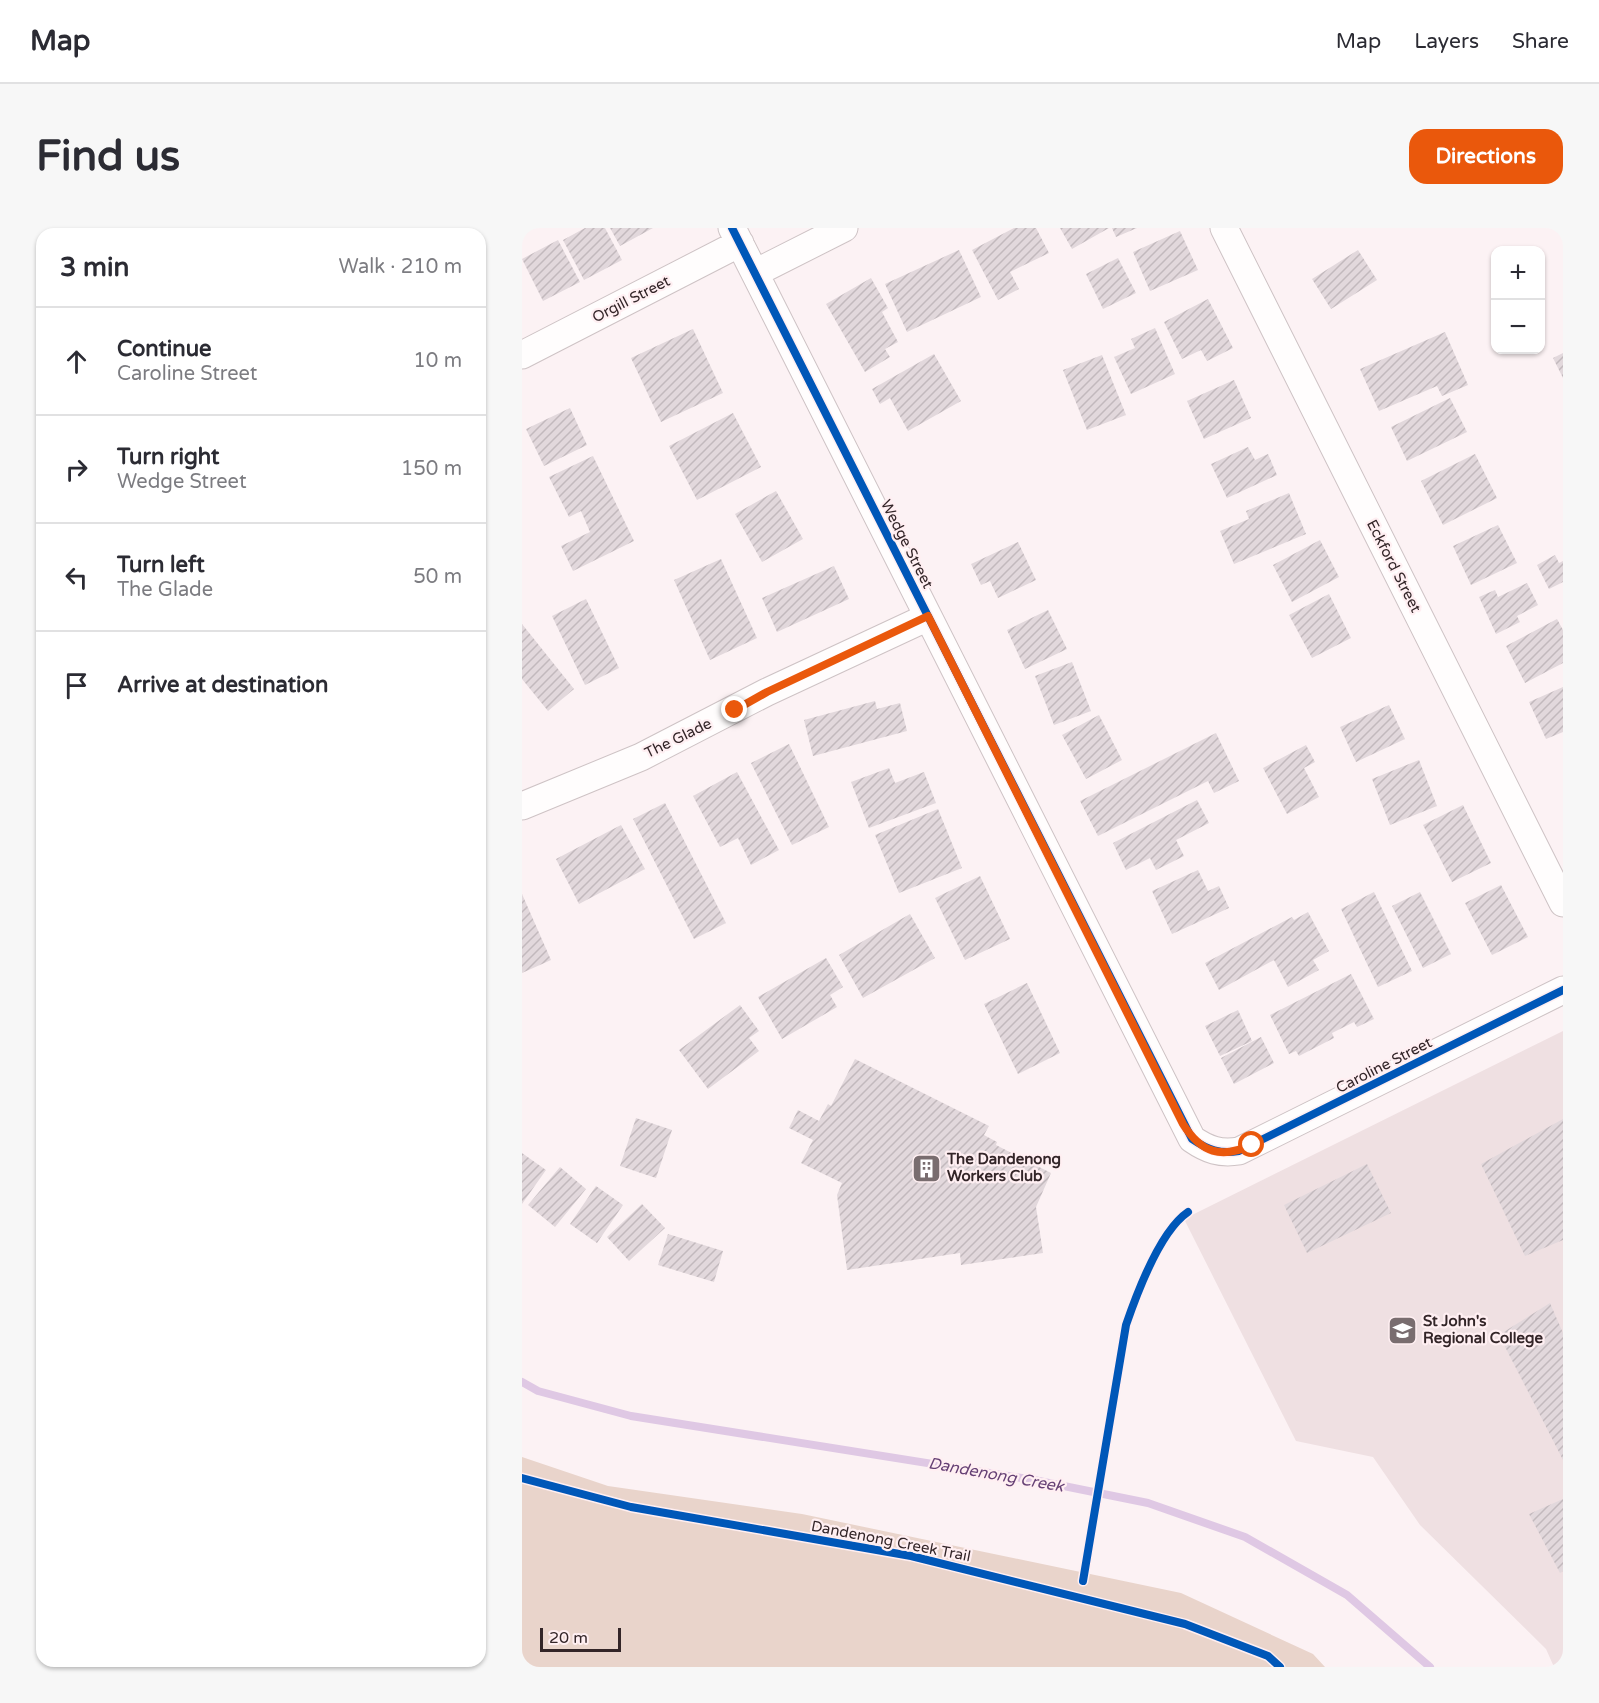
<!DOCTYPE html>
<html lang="en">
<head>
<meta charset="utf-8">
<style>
	:root { --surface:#fff; --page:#f7f7f7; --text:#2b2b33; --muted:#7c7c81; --line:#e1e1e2; --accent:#ea580c }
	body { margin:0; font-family:"Varela Round",sans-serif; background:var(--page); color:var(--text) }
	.controls { position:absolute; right:18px; top:18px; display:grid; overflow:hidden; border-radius:12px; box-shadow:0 2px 4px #0004 }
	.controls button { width:54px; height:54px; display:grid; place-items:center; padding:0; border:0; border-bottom:2px solid var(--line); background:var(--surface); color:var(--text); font:30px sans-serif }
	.scale { position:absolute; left:18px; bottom:15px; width:81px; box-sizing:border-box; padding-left:6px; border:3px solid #332528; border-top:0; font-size:16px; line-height:21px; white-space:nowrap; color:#332528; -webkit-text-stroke:4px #ffeff2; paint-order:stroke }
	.stop { position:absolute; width:18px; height:18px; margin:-14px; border:4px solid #ea580c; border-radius:50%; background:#fff }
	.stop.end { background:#ea580c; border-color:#fff; box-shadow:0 2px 6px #0008 }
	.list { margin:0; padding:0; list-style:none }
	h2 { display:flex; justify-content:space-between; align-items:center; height:78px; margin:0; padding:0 24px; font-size:26px }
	h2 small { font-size:20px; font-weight:400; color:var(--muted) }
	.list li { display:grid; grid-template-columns:39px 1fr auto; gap:18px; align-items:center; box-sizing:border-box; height:108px; padding:0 24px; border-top:2px solid var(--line) }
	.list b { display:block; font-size:22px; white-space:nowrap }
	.list p { margin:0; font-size:20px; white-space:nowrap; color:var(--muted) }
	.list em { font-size:20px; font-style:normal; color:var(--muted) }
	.icon { flex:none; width:33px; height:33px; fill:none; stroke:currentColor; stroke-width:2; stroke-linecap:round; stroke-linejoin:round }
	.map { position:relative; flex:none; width:1041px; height:1439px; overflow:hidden; border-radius:18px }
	header { display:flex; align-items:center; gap:36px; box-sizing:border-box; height:84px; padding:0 30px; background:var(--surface); border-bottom:2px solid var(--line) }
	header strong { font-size:28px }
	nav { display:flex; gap:33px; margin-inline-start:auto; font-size:21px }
	.intro { display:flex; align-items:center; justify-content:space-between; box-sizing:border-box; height:144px; padding:0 36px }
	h1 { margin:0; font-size:42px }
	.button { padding:15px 27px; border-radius:18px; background:var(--accent); color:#fff; font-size:21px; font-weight:700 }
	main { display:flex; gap:36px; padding:0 36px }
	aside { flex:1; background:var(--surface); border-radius:18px; box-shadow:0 2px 4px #0004 }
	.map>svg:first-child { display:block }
	.built { fill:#efe0e2 }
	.grass { fill:#e9d4cb }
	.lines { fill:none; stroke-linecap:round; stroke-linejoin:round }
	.stream { stroke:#dfc8e4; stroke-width:8 }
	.building { fill:url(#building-hatch) }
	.minor-casing { stroke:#cec3c5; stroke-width:29 }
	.minor { stroke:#fffdfd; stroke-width:27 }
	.cycleway-casing { stroke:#ffeff2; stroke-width:11 }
	.cycleway { stroke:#0057b8; stroke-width:8 }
	.route { stroke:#ea580c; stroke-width:8 }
	.labels { text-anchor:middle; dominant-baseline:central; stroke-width:4.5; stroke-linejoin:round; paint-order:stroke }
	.street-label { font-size:15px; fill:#332528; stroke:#ffeff2 }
	.poi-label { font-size:15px; font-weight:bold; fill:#332528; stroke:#ffeff2; text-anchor:start }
	.water-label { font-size:16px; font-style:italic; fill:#664175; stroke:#ffeff2 }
</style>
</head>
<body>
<header>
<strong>Map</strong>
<nav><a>Map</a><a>Layers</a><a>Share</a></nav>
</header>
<div class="intro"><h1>Find us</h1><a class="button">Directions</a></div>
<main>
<aside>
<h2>3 min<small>Walk · 210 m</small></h2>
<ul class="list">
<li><svg class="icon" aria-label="ahead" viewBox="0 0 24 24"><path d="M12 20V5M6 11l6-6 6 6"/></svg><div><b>Continue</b><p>Caroline Street</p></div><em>10 m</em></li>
<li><svg class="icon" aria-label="right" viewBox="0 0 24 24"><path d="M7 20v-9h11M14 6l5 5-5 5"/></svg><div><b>Turn right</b><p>Wedge Street</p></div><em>150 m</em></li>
<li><svg class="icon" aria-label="left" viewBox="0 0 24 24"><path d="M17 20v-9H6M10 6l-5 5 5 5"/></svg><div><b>Turn left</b><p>The Glade</p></div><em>50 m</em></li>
<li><svg class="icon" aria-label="arrive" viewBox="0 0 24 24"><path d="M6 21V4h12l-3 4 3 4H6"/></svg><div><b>Arrive at destination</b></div></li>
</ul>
</aside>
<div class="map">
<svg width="1041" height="1439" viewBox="0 0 1041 1439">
	<defs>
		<pattern id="building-hatch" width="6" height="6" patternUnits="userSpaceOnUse" patternTransform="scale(1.5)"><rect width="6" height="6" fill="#e2d8dc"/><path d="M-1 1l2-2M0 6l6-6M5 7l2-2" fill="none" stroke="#c2b9bd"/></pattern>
	</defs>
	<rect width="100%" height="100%" fill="#fcf2f4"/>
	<path class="built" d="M1041,803V1439H1032L1024,1421L898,1297L851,1229L774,1213L662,991Z"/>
	<path class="grass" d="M0,1229L86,1258L280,1286L659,1365L791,1426L803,1439H0Z"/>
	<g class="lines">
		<path class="stream" d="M0,1154L16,1163L109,1188L512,1252L626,1275L723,1309L825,1367L908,1439"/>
	</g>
	<path class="building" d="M63,0H83L100,32L62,52L41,12Z
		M88,0H131L98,18Z
		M492,0H514L527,25L488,44L497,61L476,72L450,22Z
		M538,0H587L550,21Z
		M590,0H615L594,9Z
		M658,3L676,42L628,63L611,24Z
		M36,12L58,54L21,73L0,31Z
		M437,22L459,69L385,104L363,56Z
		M836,22L855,52L809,81L790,51Z
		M596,30L614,65L581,81L564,46Z
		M349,50L366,80L360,84L376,114L363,121L368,129L343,144L304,76Z
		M686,71L711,120L685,133L679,122L660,131L642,94Z
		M633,100L653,146L609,166L592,129L613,120L609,111Z
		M171,101L201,165L139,194L109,130Z
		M923,104L946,157L920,168L915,158L857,183L838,141Z
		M1041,125V150L1031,130Z
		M412,126L439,173L386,203L368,170L358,176L350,161Z
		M580,127L604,187L565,202L541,142Z
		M712,152L729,190L682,211L665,173Z
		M928,170L945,204L885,233L869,199Z
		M48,180L65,217L22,238L4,201Z
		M211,185L239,239L175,272L147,218Z
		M726,219L733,232L746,226L755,247L705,270L689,236Z
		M953,226L975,270L921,297L899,253Z
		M71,228L112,313L51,343L39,318L68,304L59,283L47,289L27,249Z
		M254,263L281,311L240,334L213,286Z
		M767,265L784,306L712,336L698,303L727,291L724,283Z
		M976,297L995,335L949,357L931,318Z
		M798,312L817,349L770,374L751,337Z
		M496,314L514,352L476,370L468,353L459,357L449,336Z
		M1033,327L1037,335L1041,333V354L1027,361L1015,337Z
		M199,331L235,410L188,432L152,352Z
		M312,338L327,371L255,404L240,370Z
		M1005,355L1016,377L995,388L998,394L974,406L957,369L973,362L976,369Z
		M807,366L829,410L790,430L767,387Z
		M64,371L97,440L63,457L30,388Z
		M526,382L545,421L503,441L485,402Z
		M1035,391L1041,402V435L1003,455L984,418Z
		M0,396L52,461L26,483L0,451Z
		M550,434L569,483L532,497L513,448Z
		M1041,459V504L1024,511L1007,474Z
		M353,473L355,481L378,475L385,503L291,528L282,492Z
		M867,477L883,511L834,534L818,499Z
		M577,487L600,532L564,551L540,507Z
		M694,505L717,553L692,565L686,553L576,608L558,573Z
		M267,516L307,599L270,617L229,535Z
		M784,517L793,534L782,540L797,569L765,586L741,540Z
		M897,532L915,578L868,597L850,551Z
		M367,540L373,555L402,544L414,575L347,600L329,554Z
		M215,544L257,622L229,637L216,610L198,619L171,568Z
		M675,572L687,595L654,612L662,628L634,642L628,630L604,642L591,615Z
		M143,575L204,695L172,711L111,591Z
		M941,577L969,635L930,654L901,597Z
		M416,581L440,640L377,665L353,607Z
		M99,597L123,641L57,676L34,631Z
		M676,642L686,663L697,658L707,680L650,706L630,663Z
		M458,648L488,711L443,732L413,670Z
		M979,657L1006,709L970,727L943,675Z
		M852,664L890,743L856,759L819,681Z
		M898,664L929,726L901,740L870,678Z
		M0,666L29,732L0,745Z
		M786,684L807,723L791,732L797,742L766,759L752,732L697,762L683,735L770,689L772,692Z
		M388,686L413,730L341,770L317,727Z
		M304,730L321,759L308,767L315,779L260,811L236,769Z
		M829,746L852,791L835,799L832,794L810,805L812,810L777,828L774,823L767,826L748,787Z
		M505,755L538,825L496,846L462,776Z
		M218,777L237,803L227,810L237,823L186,861L157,822Z
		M716,782L730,813L698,828L683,798Z
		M739,809L752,835L712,856L699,830Z
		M333,831L467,898L462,907L475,914L474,917L529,945L514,979L521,1025L439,1037L438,1025L325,1042L315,967L320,955L279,935L291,912L267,900L276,882L297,893L306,876L309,878Z
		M114,890L150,902L134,950L98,938Z
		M1041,891V1012L1003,1028L959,936Z
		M0,925L24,942L0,976Z
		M845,936L869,985L785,1025L762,977Z
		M38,939L64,961L33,999L6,977Z
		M74,958L101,977L75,1015L48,996Z
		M120,976L143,1000L107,1033L85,1009Z
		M146,1006L201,1023L192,1054L136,1037Z
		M1028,1075L1041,1105V1232L977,1107Z
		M1041,1271V1343L1038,1345L1007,1286Z"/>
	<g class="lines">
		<defs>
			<path id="minor" d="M210,0L670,911C686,922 698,926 717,923L1041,762
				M702,0L1041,675
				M233,45L322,0
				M0,127L218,15
				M0,578L119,529L245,464L406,389"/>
		</defs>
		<use href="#minor" class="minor-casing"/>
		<use href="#minor" class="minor"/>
		<defs>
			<path id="cycleway" d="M210,0L670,911C686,922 698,926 717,923L1041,762
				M0,1250L109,1279L389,1328L663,1396L746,1428L758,1439
				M561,1353L604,1097C615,1065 638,1003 666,984"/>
		</defs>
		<use href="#cycleway" class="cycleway-casing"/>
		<use href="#cycleway" class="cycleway"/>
	</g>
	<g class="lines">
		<path class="route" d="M213,482L245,464L406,388L661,896C679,925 699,931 730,917"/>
	</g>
	<defs>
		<symbol id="building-square" viewBox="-11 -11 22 22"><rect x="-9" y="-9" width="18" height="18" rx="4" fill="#796d6f" stroke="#ffeff2"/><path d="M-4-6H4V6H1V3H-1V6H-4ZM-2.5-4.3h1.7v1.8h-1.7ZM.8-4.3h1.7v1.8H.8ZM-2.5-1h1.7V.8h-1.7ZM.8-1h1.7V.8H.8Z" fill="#fff"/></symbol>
		<symbol id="school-square" viewBox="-11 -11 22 22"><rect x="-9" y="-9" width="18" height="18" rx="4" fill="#796d6f" stroke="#ffeff2"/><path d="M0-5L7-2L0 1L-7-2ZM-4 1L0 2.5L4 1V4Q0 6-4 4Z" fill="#fff"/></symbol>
	</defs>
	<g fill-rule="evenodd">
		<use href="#building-square" x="388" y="924" width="33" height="33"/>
		<use href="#school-square" x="864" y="1086" width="33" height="33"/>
	</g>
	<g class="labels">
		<g class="street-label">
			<text transform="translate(109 71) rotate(-27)">Orgill Street</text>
			<text transform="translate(385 316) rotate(63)">Wedge Street</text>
			<text transform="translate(872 338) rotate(63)">Eckford Street</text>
			<text transform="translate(156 510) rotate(-26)">The Glade</text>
			<text transform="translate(862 837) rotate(-27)">Caroline Street</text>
			<text transform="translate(369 1313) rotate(11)">Dandenong Creek Trail</text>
		</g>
		<g class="poi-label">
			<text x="425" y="931">The Dandenong<tspan x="425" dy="17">Workers Club</tspan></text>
			<text x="901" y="1093">St John's<tspan x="901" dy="17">Regional College</tspan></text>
		</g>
		<g class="water-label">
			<text transform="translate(474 1247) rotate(10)">Dandenong Creek</text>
		</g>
	</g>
</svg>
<div class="controls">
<button>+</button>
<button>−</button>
</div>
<div class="scale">20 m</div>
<div class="stop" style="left:730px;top:917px"></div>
<div class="stop end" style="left:213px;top:482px"></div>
</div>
</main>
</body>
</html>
